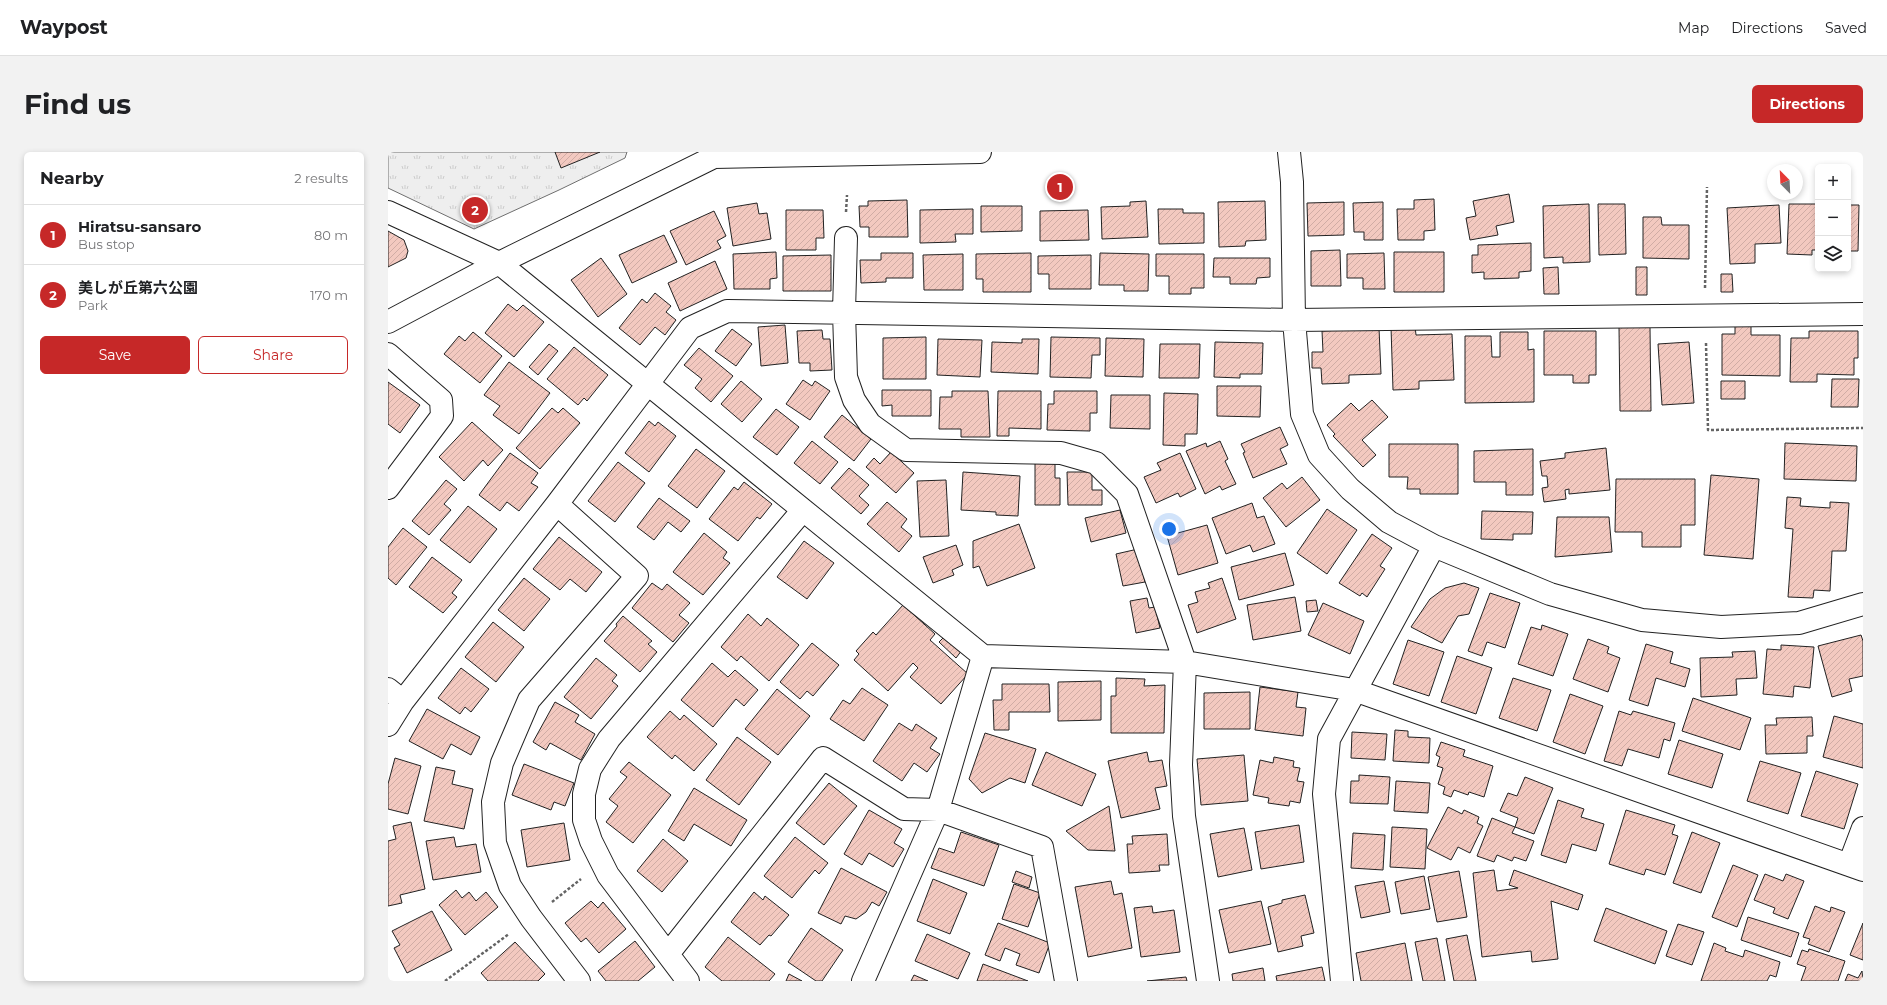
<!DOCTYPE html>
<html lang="en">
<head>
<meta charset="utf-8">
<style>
	:root { --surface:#fff; --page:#f2f2f2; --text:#202124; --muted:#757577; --line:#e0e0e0; --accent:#c62828 }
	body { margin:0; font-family:Montserrat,"Noto Sans JP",sans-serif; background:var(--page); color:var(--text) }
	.controls { position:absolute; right:12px; top:12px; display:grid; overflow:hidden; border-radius:6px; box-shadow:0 2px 6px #0003 }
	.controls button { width:36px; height:36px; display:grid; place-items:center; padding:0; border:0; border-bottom:1px solid var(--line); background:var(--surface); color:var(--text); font:20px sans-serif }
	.compass { position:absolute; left:1379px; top:12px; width:36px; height:36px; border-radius:50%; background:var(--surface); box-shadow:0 2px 6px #0003; rotate:336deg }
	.you { position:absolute; left:781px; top:377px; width:14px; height:14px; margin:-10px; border:3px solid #fff; border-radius:50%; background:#1a73e8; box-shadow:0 0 0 6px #1a73e833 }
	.badge { display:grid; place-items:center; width:26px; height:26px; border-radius:50%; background:var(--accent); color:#fff; font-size:13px; font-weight:700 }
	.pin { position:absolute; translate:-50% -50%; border:2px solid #fff; box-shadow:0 1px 4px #0006 }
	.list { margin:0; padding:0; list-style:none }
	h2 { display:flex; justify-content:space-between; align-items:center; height:52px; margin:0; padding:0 16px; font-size:17px }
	h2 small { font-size:13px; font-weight:400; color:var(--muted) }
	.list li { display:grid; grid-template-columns:26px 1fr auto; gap:12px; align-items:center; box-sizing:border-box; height:60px; padding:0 16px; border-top:1px solid var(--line) }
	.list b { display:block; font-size:15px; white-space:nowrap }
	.list p { margin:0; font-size:13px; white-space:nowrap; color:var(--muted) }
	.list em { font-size:13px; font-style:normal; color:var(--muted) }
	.actions { display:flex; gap:8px; padding:12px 16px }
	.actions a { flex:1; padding:9px 0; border:1px solid var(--accent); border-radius:6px; text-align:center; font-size:14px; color:var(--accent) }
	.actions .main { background:var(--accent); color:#fff }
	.icon { flex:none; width:22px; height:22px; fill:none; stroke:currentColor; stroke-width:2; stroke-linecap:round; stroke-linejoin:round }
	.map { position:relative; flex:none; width:1475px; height:829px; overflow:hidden; border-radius:6px }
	header { display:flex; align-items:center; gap:24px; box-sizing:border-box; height:56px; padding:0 20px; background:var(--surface); border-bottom:1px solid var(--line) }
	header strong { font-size:19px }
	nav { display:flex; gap:22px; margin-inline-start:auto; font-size:14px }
	.intro { display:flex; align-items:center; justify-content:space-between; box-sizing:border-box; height:96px; padding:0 24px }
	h1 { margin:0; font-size:28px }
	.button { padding:10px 18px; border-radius:6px; background:var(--accent); color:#fff; font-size:14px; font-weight:700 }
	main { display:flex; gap:24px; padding:0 24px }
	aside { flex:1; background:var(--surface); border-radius:6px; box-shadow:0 2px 6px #0003 }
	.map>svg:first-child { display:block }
	.park { fill:url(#park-tufts); stroke:#6f6f6f }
	.building { fill:url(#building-hatch); stroke:#222 }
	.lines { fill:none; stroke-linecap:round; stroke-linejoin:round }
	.minor-casing { stroke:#222; stroke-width:24 }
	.tertiary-casing { stroke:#222; stroke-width:24 }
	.path { stroke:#646464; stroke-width:2.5; stroke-dasharray:3 2; stroke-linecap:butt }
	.minor { stroke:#fff; stroke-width:22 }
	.tertiary { stroke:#fff; stroke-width:22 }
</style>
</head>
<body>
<header>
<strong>Waypost</strong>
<nav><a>Map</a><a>Directions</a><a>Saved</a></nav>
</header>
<div class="intro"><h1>Find us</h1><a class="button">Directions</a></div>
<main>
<aside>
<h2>Nearby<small>2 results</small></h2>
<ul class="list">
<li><span class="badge">1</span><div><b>Hiratsu-sansaro</b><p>Bus stop</p></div><em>80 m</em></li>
<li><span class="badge">2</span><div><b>美しが丘第六公園</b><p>Park</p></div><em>170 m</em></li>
</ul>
<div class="actions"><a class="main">Save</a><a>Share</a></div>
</aside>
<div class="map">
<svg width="1475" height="829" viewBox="0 0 1475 829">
	<defs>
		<pattern id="park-tufts" width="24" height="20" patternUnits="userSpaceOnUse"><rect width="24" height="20" fill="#eee"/><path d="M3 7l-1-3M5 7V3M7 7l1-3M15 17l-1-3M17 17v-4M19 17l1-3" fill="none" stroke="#ccc"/></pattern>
		<pattern id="building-hatch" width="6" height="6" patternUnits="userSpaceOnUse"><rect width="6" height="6" fill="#f3c9c0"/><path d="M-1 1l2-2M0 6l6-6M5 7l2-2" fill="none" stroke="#d0aca5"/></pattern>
	</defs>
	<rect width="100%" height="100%" fill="#fff"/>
	<path class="park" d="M0,0H239L237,6L171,38L86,77L0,36Z"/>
	<path class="building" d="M167,0H212L173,16Z
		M1121,42L1126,70L1108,74L1110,83L1082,88L1078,66L1088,64L1085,49Z
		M1046,47L1047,78L1036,79V88H1010L1009,57H1026V48Z
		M519,48L520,85H481V75H472L471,54H480V49Z
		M758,49L760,85L714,87L713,55L742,54V50Z
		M877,49L878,88L858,89L857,94L831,95L830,50Z
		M956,50V83L920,84L919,51Z
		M995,50V88H976V80H966L965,51Z
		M369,51L371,62L379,61L383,87L345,94L339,56Z
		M1201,52L1202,110L1175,111V105L1156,106L1155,54Z
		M1210,52H1237L1238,102L1211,103Z
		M1401,52H1430V98H1424V103L1399,102Z
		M1391,53L1393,91L1367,92V111L1342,112L1339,56Z
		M1460,53H1471L1470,99H1460Z
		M593,54H634V79L593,80Z
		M585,57V82H567L568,90L532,91V58Z
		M770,57H795V61H816V91L771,92Z
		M398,58H435L436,86H428V98H398Z
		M700,58L701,88L652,89V59Z
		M326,59L338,84L329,89L333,96L298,113L282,79Z
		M1255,65H1273L1274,73H1301V107L1255,106Z
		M0,79L16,88L20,99L18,106L0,115Z
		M276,83L289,110L244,131L231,103Z
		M1143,91V119L1131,120V126L1096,127V120L1084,121V103H1090V93Z
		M952,98L953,134H923V99Z
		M388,100L389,126L382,127V137H346L345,102Z
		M1006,100H1056V140H1006Z
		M493,101H525V126H498V130L473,131L472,108H493Z
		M643,101V140H595V127H588V102Z
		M712,101L761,102L760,139H736V133H711Z
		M996,101L997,137H975V126H959V102Z
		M575,102V138H536L535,103Z
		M768,102H816V136H803V142H781V124H768Z
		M443,103V139H395V104Z
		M703,103V137H661V122H650V104Z
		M213,106L239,142L210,165L183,128Z
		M826,106H882V125L869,126L868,132H842V125H825Z
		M327,109L339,137L292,159L280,131Z
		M1170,115L1171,142H1156L1155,116Z
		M1248,115H1259V143H1248Z
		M1333,122H1344L1345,140H1333Z
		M267,141L283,154L278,160L288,168L277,183L267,175L252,193L231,176L254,147L259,151Z
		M120,152L129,159L135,153L156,170L126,205L97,181Z
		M397,173L400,211L373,214L370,175Z
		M1347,173H1363V183H1392V224L1334,223V182H1347Z
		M1027,174L1028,183L1064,182L1066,228L1031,229V237L1005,238L1003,175Z
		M1231,175H1262L1263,259H1232Z
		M991,176L993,222L961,223V231L934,232L933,216H924V200H935L934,179Z
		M344,177L364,192L348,214L327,199Z
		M434,178L435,187H442L444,218L422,219V211H411L409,179Z
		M1156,179H1208V223H1201V231H1185V223H1156Z
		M1421,179H1470V206H1466V223L1429,222V230H1402L1403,186H1421Z
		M85,180L114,204L92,231L56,202L71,184L77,189Z
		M1112,180H1140V198L1146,197V250L1077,251V184H1103L1104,205H1112Z
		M538,185V227H495V186Z
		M663,185L712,186V203H704L703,226L662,225Z
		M718,186L756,187L755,225L717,224Z
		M550,187L594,188L592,225L549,223Z
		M634,187H651L650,222L603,220L604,190L634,191Z
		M827,190L875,191L874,222H852V226L826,225Z
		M1301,190L1306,251L1274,253L1270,192Z
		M161,192L170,199L150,223L141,215Z
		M772,192H812L811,226H771Z
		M186,195L220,223L199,249L196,246L190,253L159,227Z
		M311,196L345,224L323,250L307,236L314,227L296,213Z
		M121,210L162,241L131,282L105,263L112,254L96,243Z
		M1444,227H1471L1470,255H1443Z
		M415,228L424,234L427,229L442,239L422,268L398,252Z
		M353,229L374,247L354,270L333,252Z
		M1333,229H1357V247H1333Z
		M0,230L32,253L12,281L0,272Z
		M829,234H873L872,265L829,264Z
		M494,238H543V264H504V253L494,254Z
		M564,239H600L602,285H573V277H551L552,245H564Z
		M610,239H653V277L621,276V284H609Z
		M666,239H709V261H702V279L659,278L660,252H666Z
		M776,241L810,242L809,282H797V294L775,293Z
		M723,243H762V277L722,276Z
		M984,248L1000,265L974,288L988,303L975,315L945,284L947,282L939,273L963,251L971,259Z
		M164,256L170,261L175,256L192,271L152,317L128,296Z
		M388,257L411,275L389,303L365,285Z
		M454,263L483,287L466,309L436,285Z
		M261,269L267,274L270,270L288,284L261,320L237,301Z
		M84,270L115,298L100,314L95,308L76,329L51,305Z
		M892,275L900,293L892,297L899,312L865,326L855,301L857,300L853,292Z
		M424,289L450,310L432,332L406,311Z
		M832,289L840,307L837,309L848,332L834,338L832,334L817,342L798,299L818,291L819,295Z
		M1397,291L1469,294L1468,329L1396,327Z
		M1001,292H1070V342H1032V337H1019L1020,325H1001Z
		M1218,296L1222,338L1181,342V337L1177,338L1178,347L1156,350L1154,336L1160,335L1159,324H1154L1152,309L1177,306V301Z
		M308,297L337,319L309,356L280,334Z
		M1145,297V343H1118V330H1086V299Z
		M503,300L526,321L508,341L478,315L486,306L492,312Z
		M122,301L150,321L143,331L150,335L131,359L119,350L112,359L91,343Z
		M792,301L808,337L792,345L790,341L768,351L756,325L773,318L769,311Z
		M647,309H667V326H672V353H647Z
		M230,310L257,331L227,370L200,349Z
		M461,316L481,333L471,344L481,353L473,362L443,336Z
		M575,320L632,324L630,364L608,363V360L573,358Z
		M679,320H704V338H714V353H680Z
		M1323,323L1371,327L1365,407L1316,403Z
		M914,325L932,348L898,375L875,346L894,331L899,337Z
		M1228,327H1307V373H1293V395H1254V380H1227Z
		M58,328L69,337L56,352L63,358L41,383L24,369Z
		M558,328L561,384L532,385L529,329Z
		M356,330L384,352L372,367L369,365L350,389L321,367L346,335L350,338Z
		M1399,345L1413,346L1412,354L1442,356V350L1461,351L1458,399H1444L1442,439L1426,438L1425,446L1400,445L1405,377L1397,376Z
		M271,346L302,369L293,380L280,370L266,388L249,375Z
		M499,350L519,367L513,375L524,384L511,400L479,372Z
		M864,351L869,366L876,364L887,392L865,400L862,393L838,402L824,366Z
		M80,354L109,377L82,411L52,388Z
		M939,357L969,378L939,422L909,401Z
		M732,358L738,381L703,390L697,366Z
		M1094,359L1145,360L1144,382H1125V388L1093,387Z
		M1169,365H1221L1224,400L1167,405Z
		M631,372L647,416L599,434L591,414L585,416V389Z
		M819,373L830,411L790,423L779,384Z
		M15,376L39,395L8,433L0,426V395Z
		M316,381L339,400L335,406L342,411L315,443L285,420Z
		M984,382L1004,396L992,414L997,417L979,445L974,441L972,444L951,431Z
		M171,385L214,420L198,440L182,427L172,438L145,417Z
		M416,389L446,411L419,447L389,425Z
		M568,393L575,413L564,418L566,423L545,431L535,405Z
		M750,397L757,430L735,434L728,402Z
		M897,401L906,433L851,448L843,415Z
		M44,405L74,428L64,441L69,445L55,461L21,435Z
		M136,426L162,447L136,479L110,458Z
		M834,426L848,467L809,481L800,453L810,450L807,440L822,436L820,431Z
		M264,431L274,438L279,432L302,451L291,463L301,471L285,490L244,456Z
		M1076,431L1091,436L1081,462L1070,464L1054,491L1023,475L1042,447L1057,436Z
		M1102,441L1132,451L1117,496L1099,490L1094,504L1080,499Z
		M907,445L913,479L865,488L859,453Z
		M759,446L761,456L767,455L772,476L748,481L742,449Z
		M928,448L930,459L919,460L918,449Z
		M935,451L976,469L962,502L920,483Z
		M515,453L547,482L542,488L580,522L553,552L522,525L530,516L525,511L500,539L466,508L471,502L468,499L485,480L488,483Z
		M360,462L373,474L379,466L411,493L381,529L353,504L349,509L333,495Z
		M235,464L264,489L260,492L269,500L252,520L216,489L229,474L228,472Z
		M105,470L136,495L108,530L77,505Z
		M1154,473L1180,482L1165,524L1130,512L1143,475L1153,478Z
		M558,483L574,498L568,506L551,490Z
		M1473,483L1475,489V524L1461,527L1464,539L1444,545L1430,494Z
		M1200,487L1221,495L1219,501L1232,506L1220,540L1185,527Z
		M1020,488L1056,500L1041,544L1005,532Z
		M424,491L451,513L425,544L419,539L412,547L392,530Z
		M1258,492L1285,500L1282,511L1302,517L1297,535L1268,526L1260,554L1241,548Z
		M1393,493L1426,495L1422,536L1406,534L1405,545L1375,542L1379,497L1393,498Z
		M1367,499L1369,526L1348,527L1349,543L1313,545L1312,506L1345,505L1344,500Z
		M1069,504L1104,516L1088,562L1053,550Z
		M208,506L229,523L224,529L230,534L203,567L176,545Z
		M324,511L340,525L347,518L370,538L356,554L348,547L325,575L293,548Z
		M73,516L101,537L83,560L77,555L72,562L50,546Z
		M728,526L757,527L756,534L777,533L776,581H723V544H728Z
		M1125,526L1163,538L1149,579L1111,566Z
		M713,529V568L670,569V530Z
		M614,532H661L662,560H621V578H606L605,548H614Z
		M872,535L910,540L908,555L918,556L915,584L867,578Z
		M474,536L500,553L476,589L442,567L455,548L462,552Z
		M389,537L422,564L390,603L357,577Z
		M862,540V577H816V541Z
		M1182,542L1215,554L1197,602L1165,590Z
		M1305,546L1363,566L1352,598L1294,579Z
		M167,550L191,563L187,570L207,582L193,608L162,591L158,598L145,590Z
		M39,557L92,585L83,603L63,592L55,607L21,589Z
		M282,559L292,568L296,563L329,592L306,619L287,603L284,607L259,585Z
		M1231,559L1243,563L1245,559L1287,571L1282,589L1276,587L1271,606L1240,597L1234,614L1216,609Z
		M1446,564L1475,572V616L1435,605Z
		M1424,565L1425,584H1419V601L1378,602L1377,573H1389L1388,566Z
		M511,571L524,579L528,572L549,586L542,596L552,602L539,620L526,611L514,629L485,609Z
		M1007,578L1020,579V585L1042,586L1041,611L1005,609Z
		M964,580L999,582L997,608L963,606Z
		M597,581L648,597L637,631L622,626L594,641L581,627Z
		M349,585L383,610L351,653L318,628Z
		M1291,588L1335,602L1324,636L1280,622Z
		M1053,590L1077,598L1075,604L1105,614L1096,645L1081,640L1080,643L1066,638L1063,645L1055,642L1057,635L1050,632L1055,616L1049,614L1052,605L1048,603Z
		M658,600L708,622L694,654L644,633Z
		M759,600L761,610L774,608L779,634L767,636L772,657L733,666L720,609Z
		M856,603L860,649L813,653L809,607Z
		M886,605L906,609L905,615L912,616L909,629L916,630L912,651L902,649L901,654L880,651L881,646L865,643L872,608L885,611Z
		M7,606L33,614L20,662L0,657V632Z
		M1372,609L1413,621L1400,662L1359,649Z
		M241,610L283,643L245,691L218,670L230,654L221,647L239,625L232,620Z
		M136,612L186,631L177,654L166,650L163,658L124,643Z
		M48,615L67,619L64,632L85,637L76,677L36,669Z
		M1428,619L1470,632L1456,677L1413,664Z
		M971,623L1002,625L1000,652L962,651L963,629H971Z
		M1137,625L1165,636L1146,682L1127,675L1130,666L1112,659L1120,641L1129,644Z
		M1008,629L1042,631L1040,661L1006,659Z
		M441,631L469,654L436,693L408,671Z
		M306,636L359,668L343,694L306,672L296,689L280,679Z
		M1170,648L1196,657L1193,665L1216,672L1208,699L1184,692L1178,711L1153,703Z
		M721,654L727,699L700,698L678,679Z
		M1060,655L1074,662L1076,658L1091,665L1089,671L1095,674L1082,701L1070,695L1063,708L1039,696Z
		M481,658L514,677L506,691L516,697L505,715L481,701L474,713L456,702Z
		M1238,658L1287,673L1284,682L1290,684L1277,723L1258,717L1256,723L1221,712Z
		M1104,666L1127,675L1124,681L1146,689L1138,709L1126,705L1124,709L1109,703L1106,710L1089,704Z
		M23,670L37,737L12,743L14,751L0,754V689L8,687L5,674Z
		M176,671L182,708L139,715L133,678Z
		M911,673L916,710L873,717L867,680Z
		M1004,675L1039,677L1037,717L1002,715Z
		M856,676L864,718L830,725L822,682Z
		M573,680L611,693L596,734L543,716L551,696L566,701Z
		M1304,680L1332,691L1313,741L1285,731Z
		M965,681L997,683L995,718L963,716Z
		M779,682L781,713H771L772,719L741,721L739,692H745L744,684Z
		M66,685L68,695L88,692L93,720L45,728L38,689Z
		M407,685L440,711L431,722L427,718L404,746L376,724Z
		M275,687L300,709L274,740L249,719Z
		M1345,713L1370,723L1349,775L1324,765Z
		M453,716L499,740L491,754L484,750L478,760L468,767L457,764L453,772L430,761Z
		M1106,718L1109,739L1130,736L1121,733L1126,718L1195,743L1190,758L1163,749L1170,807L1144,810L1143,799L1094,805L1085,721Z
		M628,719L644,725L641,736L624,730Z
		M1071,719L1079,765L1049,770L1040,725Z
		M1377,722L1395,729L1398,722L1416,729L1400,767L1385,761L1387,756L1366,748Z
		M1036,724L1042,757L1013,762L1007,730Z
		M545,727L579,741L562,782L529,769Z
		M723,729L726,743L734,741L744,796L700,805L687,735Z
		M996,729L1002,760L973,766L967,734Z
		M626,732L652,741L640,775L614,767Z
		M68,738L74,746L81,740L88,749L98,740L110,755L77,783L51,753Z
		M366,740L375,748L377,744L401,763L383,784L381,783L372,793L343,770Z
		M917,743L926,781L913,784L915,794L890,800L880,755L894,751V748Z
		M203,749L210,756L215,750L238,777L211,801L198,786L193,790L177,771Z
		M873,749L883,792L841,801L831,758Z
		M764,754L765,761L786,758L792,800L753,805L746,756Z
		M1427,754L1442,760L1443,755L1457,760L1441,800L1420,792L1422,787L1415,785Z
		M1218,756L1279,779L1267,812L1206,789Z
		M44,759L64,798L19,821L6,796L12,793L4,779Z
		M1360,765L1411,781L1403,805L1353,788Z
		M610,771L662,791L651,821L628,813L632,802L617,796L612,809L597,803Z
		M1475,771V808L1462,803Z
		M1290,772L1316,780L1304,813L1278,804Z
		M423,776L455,798L434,829H428L400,810Z
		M539,782L582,801L570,827L527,809Z
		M1079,783L1088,829H1066L1058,787Z
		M340,785L387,822L381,829H334L317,815Z
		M1049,786L1057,829H1035L1027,790Z
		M247,789L267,815L250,829H218L210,819Z
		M127,790L157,822L150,829H100L93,821Z
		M1017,791L1024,829H973L968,801Z
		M1326,791L1338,796L1337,799L1355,805L1357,798L1392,810L1388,825L1382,823L1379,829H1313Z
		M1421,797L1457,809L1450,829H1413L1418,815L1409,812L1414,798L1420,800Z
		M595,812L640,829H589Z
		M934,815L937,829H889L888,824Z
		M875,816L877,829H845L844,822Z
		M1474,819L1475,829H1457L1460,822L1470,826Z
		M401,822L414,829H398Z
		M526,823L540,829H523Z
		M798,825L799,829H759Z"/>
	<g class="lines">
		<defs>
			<path id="minor" d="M901,0L904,30L906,168L914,262L931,303L962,337L1001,370L1046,394L1162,442L1254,468L1333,475L1411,471L1475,452
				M0,60L111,111L595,504L797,510L966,538L1475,718
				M458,86L456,160L458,225L466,248L482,272L518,298L673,301L708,311L739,342L797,510L793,613L796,664L820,829
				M0,202L53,248L54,264L0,336
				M169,352L249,424L141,548L114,611L105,650L107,691L122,734L143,766L191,829
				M0,537L15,549
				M0,573L15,549L169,352L302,176L339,159L906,168L1475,162
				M1461,713L1475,676
				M280,802L435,606L516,657L550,658L654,695L678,829
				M300,829L220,723L203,689L196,668V642L202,617L221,587L415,358
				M475,829L550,658L595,504
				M954,829L936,642L941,587L1046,394"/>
			<path id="tertiary" d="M0,170L111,111L326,5L592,0"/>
		</defs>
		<use href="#minor" class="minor-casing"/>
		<use href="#tertiary" class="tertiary-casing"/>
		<path class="path" d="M458,60L459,43
			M1317,136L1319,35
			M1318,191L1320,278L1475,276
			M164,750L193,727
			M57,829L121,782"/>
		<use href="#minor" class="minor"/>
		<use href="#tertiary" class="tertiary"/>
	</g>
</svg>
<div class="controls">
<button>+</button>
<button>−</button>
<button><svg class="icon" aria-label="layers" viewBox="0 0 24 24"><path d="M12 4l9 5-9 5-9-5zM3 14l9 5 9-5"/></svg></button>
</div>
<svg class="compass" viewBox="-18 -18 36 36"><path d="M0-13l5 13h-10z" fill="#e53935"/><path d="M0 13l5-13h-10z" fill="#757577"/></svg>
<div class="you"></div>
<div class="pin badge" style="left:672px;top:35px">1</div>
<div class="pin badge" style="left:87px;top:58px">2</div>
</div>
</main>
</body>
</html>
